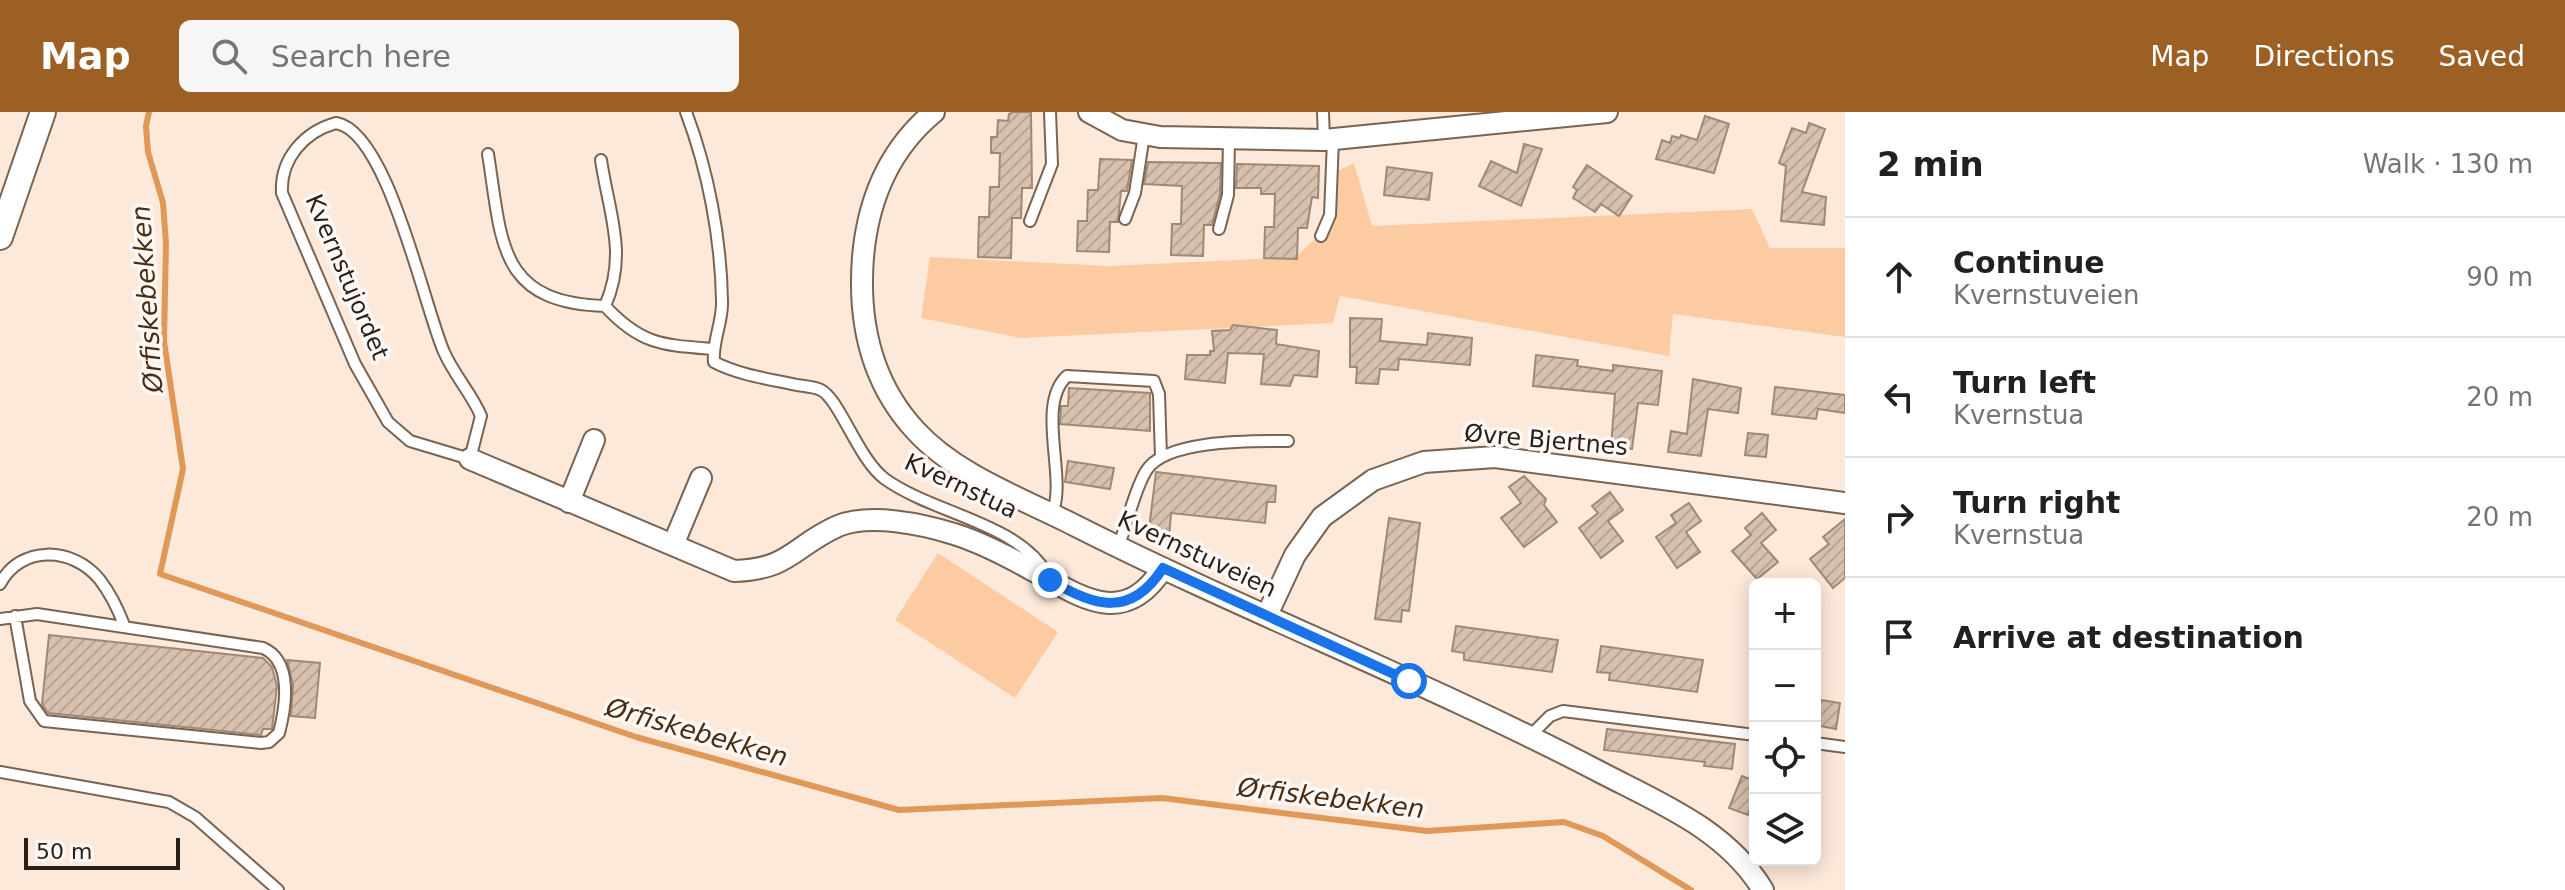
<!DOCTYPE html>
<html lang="en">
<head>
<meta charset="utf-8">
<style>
	:root { --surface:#fff; --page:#f6f6f6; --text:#202124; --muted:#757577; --line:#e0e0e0; --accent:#9c5f24 }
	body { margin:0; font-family:"DejaVu Sans",sans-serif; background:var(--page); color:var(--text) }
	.controls { position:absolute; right:24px; bottom:24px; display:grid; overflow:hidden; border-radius:12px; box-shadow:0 4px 20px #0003 }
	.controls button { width:72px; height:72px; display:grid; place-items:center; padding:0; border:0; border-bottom:2px solid var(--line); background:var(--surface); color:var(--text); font:40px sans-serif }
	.scale { position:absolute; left:24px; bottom:20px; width:156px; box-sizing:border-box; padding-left:8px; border:4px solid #281f18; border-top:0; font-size:22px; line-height:28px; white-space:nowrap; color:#281f18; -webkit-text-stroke:6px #fef9f6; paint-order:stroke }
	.stop { position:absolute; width:24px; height:24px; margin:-18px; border:6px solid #1a73e8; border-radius:50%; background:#fff }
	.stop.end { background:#1a73e8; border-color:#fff; box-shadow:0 2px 8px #0008 }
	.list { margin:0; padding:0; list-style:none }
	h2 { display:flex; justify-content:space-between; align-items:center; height:104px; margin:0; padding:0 32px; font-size:34px }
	h2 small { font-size:26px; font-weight:400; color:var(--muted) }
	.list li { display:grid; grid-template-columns:52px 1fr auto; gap:24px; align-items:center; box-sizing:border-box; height:120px; padding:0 32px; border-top:2px solid var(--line) }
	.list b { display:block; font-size:30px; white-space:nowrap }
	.list p { margin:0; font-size:26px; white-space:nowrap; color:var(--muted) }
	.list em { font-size:26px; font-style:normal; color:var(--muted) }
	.icon { flex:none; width:44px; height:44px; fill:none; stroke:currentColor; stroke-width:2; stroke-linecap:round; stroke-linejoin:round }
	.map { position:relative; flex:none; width:1845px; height:778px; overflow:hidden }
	header { display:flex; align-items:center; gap:48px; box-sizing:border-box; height:112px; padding:0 40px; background:var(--accent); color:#fff }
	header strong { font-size:38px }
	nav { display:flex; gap:44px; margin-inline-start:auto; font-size:28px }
	.search { width:560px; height:72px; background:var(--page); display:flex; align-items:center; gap:20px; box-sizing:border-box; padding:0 28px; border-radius:12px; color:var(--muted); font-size:30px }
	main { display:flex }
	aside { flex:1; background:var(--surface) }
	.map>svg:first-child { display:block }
	.green { fill:#fdcba2 }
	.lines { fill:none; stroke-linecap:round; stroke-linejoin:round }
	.stream { stroke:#e09858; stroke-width:6 }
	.building { fill:url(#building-hatch); stroke:#9e8877; stroke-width:2 }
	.service-casing { stroke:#796453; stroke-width:14 }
	.minor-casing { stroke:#796453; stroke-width:24 }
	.tertiary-casing { stroke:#796453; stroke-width:28 }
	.service { stroke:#fff; stroke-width:10 }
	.minor { stroke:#fff; stroke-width:20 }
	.tertiary { stroke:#fff; stroke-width:24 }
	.route { stroke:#1a73e8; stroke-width:10 }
	.labels { text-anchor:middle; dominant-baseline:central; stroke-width:7; stroke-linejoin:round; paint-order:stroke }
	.street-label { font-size:24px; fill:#281f18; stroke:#fef9f6 }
	.water-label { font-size:26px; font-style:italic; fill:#4a2d11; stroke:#fef9f6 }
</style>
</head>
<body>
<header>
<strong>Map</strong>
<div class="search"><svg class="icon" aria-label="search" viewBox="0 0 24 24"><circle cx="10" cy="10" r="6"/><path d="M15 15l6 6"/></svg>Search here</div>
<nav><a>Map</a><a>Directions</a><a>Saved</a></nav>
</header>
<main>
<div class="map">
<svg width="1845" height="778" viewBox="0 0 1845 778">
	<defs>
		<pattern id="building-hatch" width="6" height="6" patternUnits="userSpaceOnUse" patternTransform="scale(2)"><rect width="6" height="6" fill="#d7c0ad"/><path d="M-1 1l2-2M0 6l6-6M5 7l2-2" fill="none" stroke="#b9a594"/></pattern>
	</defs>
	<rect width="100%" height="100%" fill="#fde9da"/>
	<path class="green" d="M1354,51L1372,114L1752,97L1770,136H1845V225L1673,202L1669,244L1340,184L1333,211L1020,226L921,206L930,145L1110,154L1296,145L1333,110L1334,61Z
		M938,441L1058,520L1015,586L895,508Z"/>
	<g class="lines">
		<path class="stream" d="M149,0L146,14L148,40L163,91L166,131L164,229L183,357L160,462L636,625L899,698L1162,686L1427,719L1564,710L1603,724L1691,778"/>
	</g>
	<path class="building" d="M1013,0H1031L1032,76H1022L1021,106H1012L1011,146L978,145L979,105H989L990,75H999L1000,41H991V25H997L998,8L1008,9L1009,2Z
		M1705,4L1729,12L1714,61L1656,47L1662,28L1670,31L1672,24L1680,26L1681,23L1697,28Z
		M1809,11L1825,17L1802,80L1826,85L1824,113L1781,109L1786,54L1779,51L1792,16L1806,21Z
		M1524,32L1542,37L1521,94L1479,74L1491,49L1517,61Z
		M1100,47L1132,48L1127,79H1121L1118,110H1110L1109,140L1077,139L1078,109H1087L1088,78H1098Z
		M1148,50L1221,51L1220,82L1212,113H1204L1203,144L1171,143L1172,112H1181L1182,74L1144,72Z
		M1237,52L1319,54L1318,86L1312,85L1307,116H1298L1297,147L1264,146L1265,115H1274L1275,82H1261V76H1236Z
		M1587,53L1632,84L1619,104L1601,92L1595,100L1573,86L1577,78L1573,75Z
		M1387,55L1432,61L1429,88L1384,83Z
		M1350,206L1382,207L1380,229L1427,233L1428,221L1472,226L1470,253L1399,247L1398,258L1380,257L1378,272L1356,271L1357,255H1350Z
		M1233,213L1277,218L1276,232L1319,239L1317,265L1294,263L1290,274L1261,272L1264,242L1228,241L1225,271L1185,267L1187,243H1210V239H1214L1212,219L1230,218Z
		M1536,243L1578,248L1577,254L1613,259V253L1662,259L1658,293L1638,291L1632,337L1611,335L1615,282L1533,274Z
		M1693,267L1741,276L1738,301L1708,297L1701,344L1668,340L1671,319L1687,322Z
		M1775,275L1845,283V301L1818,297L1816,307L1772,302Z
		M1069,276L1150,281V319L1060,312L1061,294H1068Z
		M1748,321L1768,323L1766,345L1745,343Z
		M1068,349L1114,356L1110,377L1065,370Z
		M1156,360L1276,374L1275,390H1267L1265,411L1171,401L1169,427L1148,425Z
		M1524,364L1546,387L1544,393L1557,410L1524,435L1501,406L1521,391L1509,375Z
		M1610,380L1623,398L1608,409L1623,429L1601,446L1579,416L1598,401L1592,394Z
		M1689,391L1701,409L1686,420L1700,440L1677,456L1656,425L1676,411L1671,403Z
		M1762,401L1776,418L1761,431L1778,450L1757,467L1732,439L1751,423L1745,416Z
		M1389,406L1420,411L1409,499L1402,498L1401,510L1375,507Z
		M1845,407V466L1833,476L1810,447L1829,432L1823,425Z
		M1456,514L1558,528L1552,560L1464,548V541L1452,539Z
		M49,523L263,546L272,555L277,574L272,617H263L261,623L48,601L42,592Z
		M1601,534L1703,548L1697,580L1609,568L1610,561L1597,560Z
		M287,548L320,551L315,606L291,604L293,573Z
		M1815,587L1840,591L1836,617L1815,613Z
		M1607,617L1735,632L1732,657L1704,654L1705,650L1604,638Z
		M1742,664L1755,669V685L1748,703L1729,696Z"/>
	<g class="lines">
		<defs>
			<path id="service" d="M686,0C708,58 721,126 722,189C723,210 712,229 714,250C739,263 769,267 797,273C804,274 815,275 821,278C840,288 858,347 885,367C934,402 1018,411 1047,462
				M1323,0L1324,28
				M336,11C388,19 424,195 444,240C454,263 472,282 481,304L470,347L410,329L388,310L355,252L282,81C280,47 304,20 336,11Z
				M488,42C502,129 497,191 605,194C641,233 663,233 713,237
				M601,48C609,102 628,142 605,194
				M1125,107L1135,81L1144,23
				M1030,109L1052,52L1050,0
				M1219,117L1228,83L1229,27
				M1321,124L1330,103L1333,28
				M1052,401C1068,368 1035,293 1067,264L1154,269L1159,282L1161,345
				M1118,435C1128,411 1133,381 1146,359C1165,327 1253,329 1288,329
				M0,472C20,433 73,434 100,468C110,481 118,497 124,513
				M0,507L37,502L263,536C293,549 286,594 279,621L269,630L261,631L44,609L30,589L15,504
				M1529,625L1550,604L1563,599L1755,623
				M1815,631L1845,635
				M0,660L169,690L195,705L278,778"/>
			<path id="minor" d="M934,0C888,38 868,88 863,145C858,208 871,270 915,318C956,363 1021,386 1074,413C1246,500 1427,570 1598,659C1659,691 1726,717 1763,778
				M1089,0L1122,18L1160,25L1324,28L1607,0
				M470,347L734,459C791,457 793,434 838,414C870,401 922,412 954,422C980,430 1007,444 1032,458C1081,485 1124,517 1163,456
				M569,390L594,328
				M673,433L701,366
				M1267,503L1295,443L1322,405L1373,368L1424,350L1495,345L1845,391"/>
			<path id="tertiary" d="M0,125L43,0"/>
		</defs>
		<use href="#service" class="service-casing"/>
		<use href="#minor" class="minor-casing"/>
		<use href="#tertiary" class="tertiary-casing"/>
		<use href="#service" class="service"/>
		<use href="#minor" class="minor"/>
		<use href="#tertiary" class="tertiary"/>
	</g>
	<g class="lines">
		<path class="route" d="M1050,468C1094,495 1131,506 1163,456L1409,569"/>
	</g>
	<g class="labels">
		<g class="street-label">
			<text transform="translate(347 165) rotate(67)">Kvernstujordet</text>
			<text transform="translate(1546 328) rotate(5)">Øvre Bjertnes</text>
			<text transform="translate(961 374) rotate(25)">Kvernstua</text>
			<text transform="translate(1197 442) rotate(25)">Kvernstuveien</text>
		</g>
		<g class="water-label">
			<text transform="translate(147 187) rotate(-94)">Ørfiskebekken</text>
			<text transform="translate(697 620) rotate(16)">Ørfiskebekken</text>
			<text transform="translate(1331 686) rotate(7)">Ørfiskebekken</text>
		</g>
	</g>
</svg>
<div class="controls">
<button>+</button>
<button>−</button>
<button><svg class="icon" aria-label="locate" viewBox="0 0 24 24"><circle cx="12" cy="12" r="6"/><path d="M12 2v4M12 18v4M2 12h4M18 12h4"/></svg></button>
<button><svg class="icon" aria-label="layers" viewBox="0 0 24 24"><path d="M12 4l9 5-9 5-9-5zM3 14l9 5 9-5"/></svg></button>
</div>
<div class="scale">50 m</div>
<div class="stop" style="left:1409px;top:569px"></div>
<div class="stop end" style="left:1050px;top:468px"></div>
</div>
<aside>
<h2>2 min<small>Walk · 130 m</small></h2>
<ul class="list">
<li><svg class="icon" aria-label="ahead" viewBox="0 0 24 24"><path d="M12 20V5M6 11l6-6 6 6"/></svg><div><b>Continue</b><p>Kvernstuveien</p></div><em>90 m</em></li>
<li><svg class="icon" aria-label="left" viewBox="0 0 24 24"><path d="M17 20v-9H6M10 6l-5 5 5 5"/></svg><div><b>Turn left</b><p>Kvernstua</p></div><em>20 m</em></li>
<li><svg class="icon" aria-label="right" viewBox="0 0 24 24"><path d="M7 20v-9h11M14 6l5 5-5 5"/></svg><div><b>Turn right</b><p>Kvernstua</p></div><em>20 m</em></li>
<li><svg class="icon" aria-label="arrive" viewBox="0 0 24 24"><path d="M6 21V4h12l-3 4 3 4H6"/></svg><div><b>Arrive at destination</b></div></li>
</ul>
</aside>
</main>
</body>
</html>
